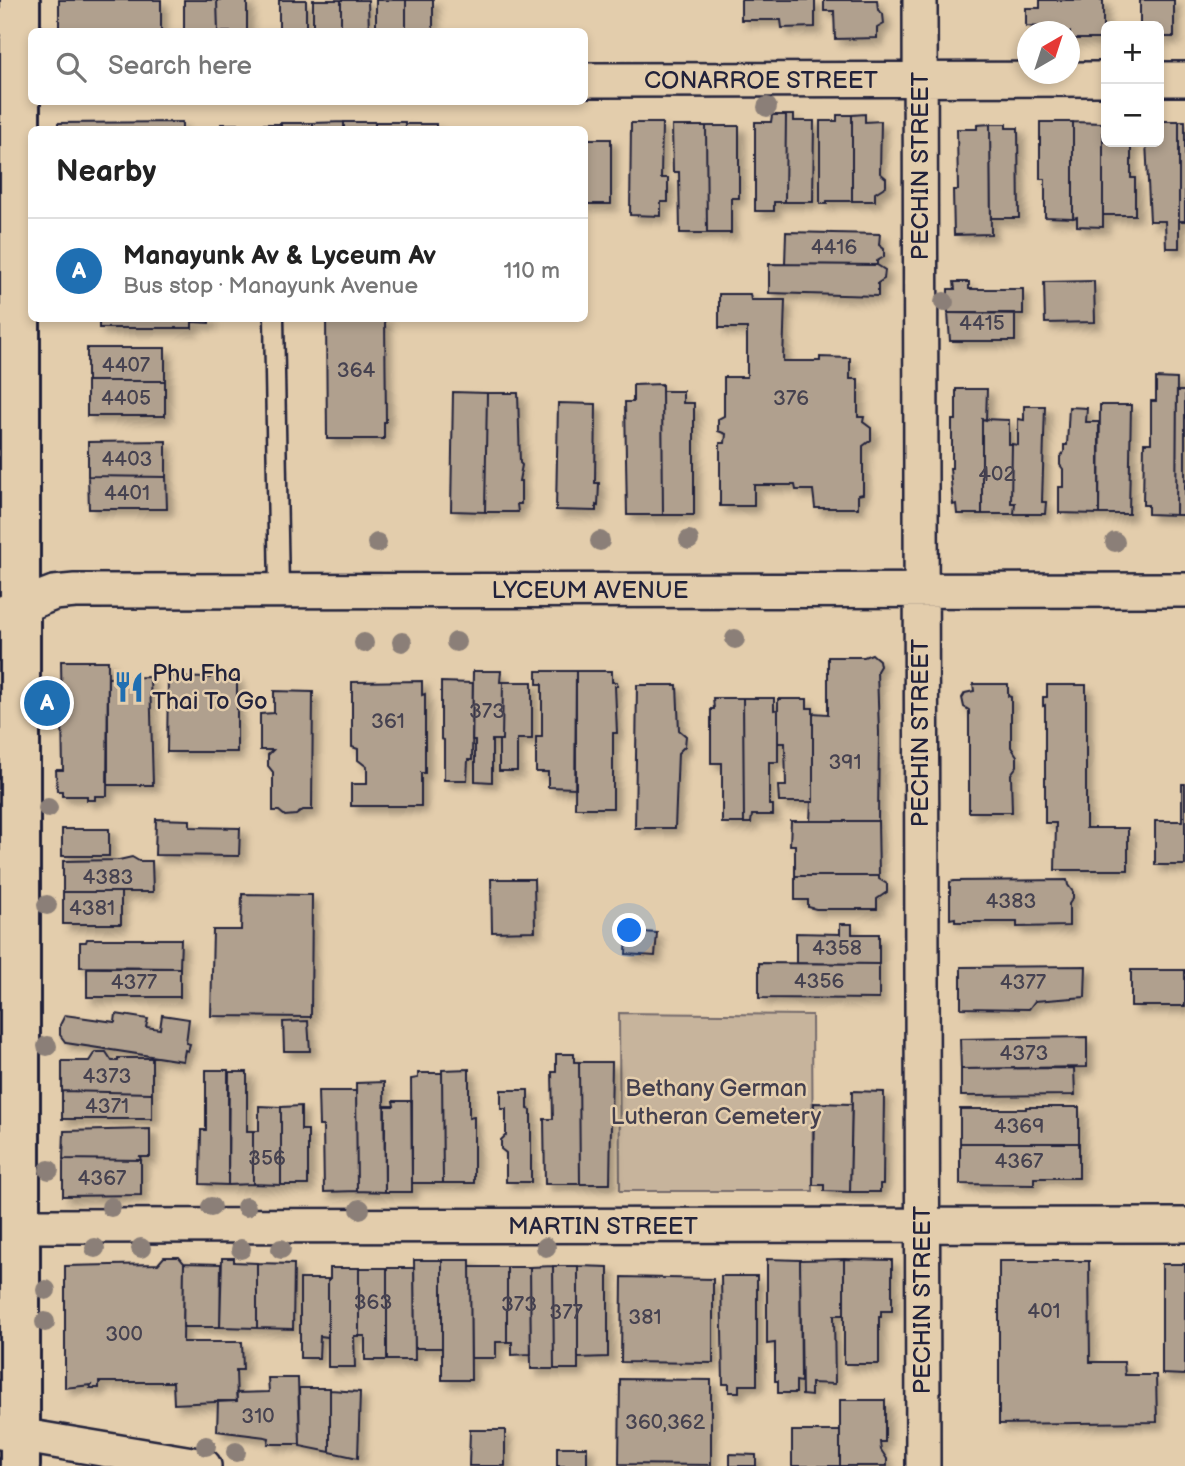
<!DOCTYPE html>
<html lang="en">
<head>
<meta charset="utf-8">
<style>
	:root { --surface:#fff; --page:#f2f2f2; --text:#222; --muted:#767676; --line:#e0e0e0; --accent:#1f6fb2 }
	body { margin:0; font-family:"Balsamiq Sans",sans-serif; background:var(--page); color:var(--text) }
	.controls { position:absolute; right:21px; top:21px; display:grid; overflow:hidden; border-radius:10px; box-shadow:0 4px 10px #0003 }
	.controls button { width:63px; height:63px; display:grid; place-items:center; padding:0; border:0; border-bottom:2px solid var(--line); background:var(--surface); color:var(--text); font:35px sans-serif }
	.compass { position:absolute; left:1017px; top:21px; width:63px; height:63px; border-radius:50%; background:var(--surface); box-shadow:0 4px 10px #0003; rotate:39deg }
	.you { position:absolute; left:630px; top:931px; width:24px; height:24px; margin:-18px; border:5px solid #fff; border-radius:50%; background:#1a73e8; box-shadow:0 0 0 10px #1a73e833 }
	.badge { display:grid; place-items:center; width:46px; height:46px; border-radius:50%; background:var(--accent); color:#fff; font-size:23px; font-weight:700 }
	.pin { position:absolute; translate:-50% -50%; border:4px solid #fff; box-shadow:0 2px 7px #0006 }
	.list { margin:0; padding:0; list-style:none }
	h2 { display:flex; justify-content:space-between; align-items:center; height:91px; margin:0; padding:0 28px; font-size:30px }
	h2 small { font-size:23px; font-weight:400; color:var(--muted) }
	.list li { display:grid; grid-template-columns:46px 1fr auto; gap:21px; align-items:center; box-sizing:border-box; height:105px; padding:0 28px; border-top:2px solid var(--line) }
	.list b { display:block; font-size:26px; white-space:nowrap }
	.list p { margin:0; font-size:23px; white-space:nowrap; color:var(--muted) }
	.list em { font-size:23px; font-style:normal; color:var(--muted) }
	.icon { flex:none; width:38px; height:38px; fill:none; stroke:currentColor; stroke-width:2; stroke-linecap:round; stroke-linejoin:round }
	.map { position:relative; flex:none; width:1185px; height:1466px; overflow:hidden }
	.search { position:absolute; background:var(--surface); box-shadow:0 4px 10px #0003; left:28px; top:28px; width:560px; height:77px; display:flex; align-items:center; gap:18px; box-sizing:border-box; padding:0 24px; border-radius:10px; color:var(--muted); font-size:26px }
	.panel { position:absolute; background:var(--surface); box-shadow:0 4px 10px #0003; left:28px; top:126px; width:560px; height:196px; border-radius:10px }
	.map>svg:first-child { display:block }
	.green { fill:#c7b49c; stroke:#746b6c; stroke-width:2 }
	.building { fill:#b0a08e; stroke:#22223b; stroke-width:2; filter:url(#shadow) }
	.lines { fill:none; stroke-linecap:round; stroke-linejoin:round }
	.lane-casing { stroke:#22223b; stroke-width:23 }
	.street-casing { stroke:#22223b; stroke-width:38 }
	.secondary-casing { stroke:#22223b; stroke-width:44 }
	.lane { stroke:#e3cdac; stroke-width:18 }
	.street { stroke:#e3cdac; stroke-width:33 }
	.secondary { stroke:#e3cdac; stroke-width:38 }
	.tree { fill:#8b7f78 }
	.labels { text-anchor:middle; dominant-baseline:central; stroke-width:5; stroke-linejoin:round; paint-order:stroke }
	.number-label { font-size:21px; fill:#464250 }
	.street-label { font-size:24px; fill:#22223b; stroke:#e3cdac }
	.poi-label { font-size:24px; fill:#22223b; stroke:#e3cdac; text-anchor:start }
	.park-label { font-size:24px; fill:#433f4e; stroke:#e3cdac }
</style>
</head>
<body>
<div class="map">
<svg width="1185" height="1466" viewBox="0 0 1185 1466">
	<defs>
		<filter id="shadow"><feDropShadow dx="6" dy="6" stdDeviation="3.5" flood-color="#0004"/></filter>
	</defs>
	<rect width="100%" height="100%" fill="#e3cdac"/>
	<filter id="ink" filterUnits="userSpaceOnUse"><feTurbulence type="fractalNoise" baseFrequency=".0143" numOctaves="2"/><feDisplacementMap in="SourceGraphic" scale="14" xChannelSelector="R" yChannelSelector="G"/><feConvolveMatrix kernelMatrix="1 2 1 2 8 2 1 2 1" color-interpolation-filters="sRGB"/></filter>
	<g filter="url(#ink)">
		<path class="green" d="M619,1013L812,1015L813,1191H620Z"/>
		<path class="building" d="M59,0H161V32H59Z
			M184,0H217L218,32H184Z
			M217,0H247V32H218Z
			M279,0H306V32H279Z
			M313,0H341V32L313,31Z
			M341,0H368L369,32H341Z
			M376,0H406V30H376Z
			M406,0H433V30H406Z
			M741,0H815V27L782,28L781,20H741Z
			M824,0H877L878,10L883,14L884,24L877,28V38L835,39L834,11H824Z
			M1040,0H1103V39H1070V32H1041V27L1026,26V8H1040Z
			M1140,0H1174V37H1159V26H1140Z
			M865,114V122L881,121L880,173L886,178V186L875,193V201H852V115Z
			M772,115H786L785,202H774V211H755V122H771Z
			M786,115H794V121H814L813,202H785Z
			M837,115H852V201H827V204H820V121H837Z
			M1159,121H1179V248H1166L1165,221H1150L1146,142H1159Z
			M1179,121H1185V221H1179Z
			M182,122V130H58V123Z
			M344,122V130H313V123Z
			M344,122H375V130H344Z
			M375,122H405V130H375Z
			M1040,122H1073V218L1045,217V179H1040Z
			M1073,122L1103,123V227L1077,226V217L1073,218Z
			M281,123H313V130H281Z
			M631,123H662L661,178H668V202H661V216L630,215Z
			M1103,123H1106V142H1131V178H1135V215H1103Z
			M221,124H252V130H221Z
			M252,124H281V130H252Z
			M405,124H436V130H405Z
			M990,124L991,234L954,235L953,190H958L957,129H977V125Z
			M990,124H1006V128H1018L1019,218H991Z
			M672,126H706L707,233H680L679,172H673Z
			M706,126H739V198H731V233H707Z
			M584,139H611V204H584Z
			M786,232L880,234L879,245L884,249V257L877,261V265L785,264Z
			M769,264L877,265L885,270L884,279L878,283V296L769,293Z
			M1094,281L1095,322L1045,323L1044,282Z
			M954,282H969V289H1023V314L948,313V289H955Z
			M719,294H750L751,300H785L783,361H820V357L850,358V379H858V417H864L863,422L871,428V440L863,446V494L858,495V508H815L813,490H796L795,485H754V506H720V443H725L726,434L718,431V419L724,416V377H747V328H719Z
			M948,313H1015V341H950Z
			M99,318H209V323L192,322V328H99Z
			M326,318H385L386,422H384V439H327Z
			M87,348H165V381H87Z
			M1156,378L1177,379L1176,515L1148,514V505H1143L1144,443H1151V401H1156Z
			M87,381H165V416H87Z
			M662,384L663,515H627L625,402H633V385Z
			M956,389H987L986,420L982,419V514H957L956,504L953,505L950,468H952V420H956Z
			M662,391H683V403H694V515H663Z
			M1177,391H1185V515H1176Z
			M453,392L487,393L485,512L451,511Z
			M487,393H518L520,463L522,465L519,481H521V504H517L518,512H485Z
			M558,403L596,404L595,483H599L598,506L596,505V511L556,510Z
			M1100,405H1131L1129,514H1099Z
			M1024,406H1045L1042,502H1046L1045,514H1014L1015,503H1011L1012,444L1018,445V419L1024,420Z
			M1069,407L1087,408L1086,422H1099V514L1059,513V487H1063V469L1060,465V457L1064,452V445H1067Z
			M982,419L1009,420V444H1012L1011,503H1015L1014,514H982Z
			M166,441V477L88,476V442Z
			M88,476L166,477L167,509H89Z
			M872,654L879,660L880,666L877,671L879,732L878,821H810L811,802H813V713L828,714V657H864Z
			M61,661H108L107,796H95V800H87V796H62V791H57L56,770H63Z
			M473,671H501L500,682H503L502,740H492V782L475,781V740H472Z
			M537,671H576V788L548,787V772H536V737H542V684H537Z
			M576,671H612V682H617L618,686H615L617,733H613V808H575Z
			M214,672L224,673L228,677H237V752H167L168,677L210,678Z
			M150,677L153,785H108V678Z
			M422,681V695L425,694V773H421V806H351V784H367V767L358,760V749L352,747V682Z
			M441,682L473,683L472,760H468L467,780H444V740L441,739Z
			M503,682H532V739H517V771H499V740H502Z
			M973,684H1008V696L1011,697V747L1017,756V766L1011,774L1012,812H969V710L964,707L962,698L965,693L974,691Z
			M637,685H677L679,730L686,736L685,746L678,753L675,828H635Z
			M1047,685H1086V828H1128V870H1055L1056,823H1045V705L1043,706V697H1047Z
			M274,691L313,692L312,810H303L296,815L285,816L279,811H273V772L268,766V755L273,750H260V714L274,713Z
			M713,698H743L744,823H722V763H711V709H714Z
			M743,698H774V710L778,709V762H769V805H773V815H752L751,823H744Z
			M778,699H807V708H813V802H779L778,786H786L785,743H778Z
			M1182,784H1185V865H1155V821H1182Z
			M156,819L190,820V827L240,828L239,856L155,855Z
			M791,821H878L879,876H795V845H790Z
			M62,829H109V856H62Z
			M132,857L139,861H152L153,892H63V861L119,860Z
			M795,876H879V879L887,884V892L877,899V909H816L808,907V900H795Z
			M491,879H534L535,931L492,932Z
			M1067,880L1068,885L1073,892V898L1069,904V926L1017,927V922H955V918L950,919V882L954,881Z
			M63,892H121V924H63Z
			M242,894L312,895L311,1017L211,1016L213,930H241Z
			M840,924H852V934H879V964L796,963V933L840,934Z
			M627,931L657,933L655,956L626,954Z
			M87,939H181L180,968L80,967V942H86Z
			M759,963L879,964V999L759,998Z
			M1086,966L1085,997L1035,1001L1029,1009L961,1008V967Z
			M87,968H180V997H87Z
			M1131,970H1185V1006H1131Z
			M116,1014L148,1019L146,1027L160,1029L162,1015L189,1019L186,1043L190,1044L188,1051L185,1050L183,1061L66,1043L60,1035V1025L65,1015L115,1022Z
			M308,1021L310,1051H284L283,1022Z
			M1087,1037V1067L961,1069L960,1039Z
			M95,1052H106L112,1061H118V1058H152V1093L62,1091V1061H89Z
			M556,1054H574V1062H579L580,1184H545L544,1119H553L552,1072H556Z
			M579,1062H612L610,1184H580Z
			M1074,1068L1075,1095L961,1096V1069Z
			M469,1069V1118L474,1117V1183H443L442,1070Z
			M206,1070H228V1185L200,1184L201,1130H206Z
			M229,1072H247V1131H253V1184L228,1185Z
			M418,1073H442L443,1183H412L411,1079L418,1078Z
			M384,1082L385,1192L357,1191L356,1083Z
			M501,1090H528V1109L531,1110V1182H506V1153L501,1149V1140L506,1135V1109H501Z
			M62,1091L152,1093V1119H62Z
			M318,1091H356L357,1191L324,1192L323,1126H319Z
			M852,1091L884,1092L883,1184H880V1192H850Z
			M393,1101H412V1192H385V1106H394Z
			M814,1103L852,1104L850,1192L824,1191V1185H813Z
			M259,1106L281,1107V1185L253,1184V1131H259Z
			M301,1106V1130H308V1185H281V1107Z
			M1026,1107H1079V1143H960V1109H1026Z
			M150,1129V1157H140L141,1160L63,1159L64,1131Z
			M960,1143H1079V1178H1034V1185L960,1184Z
			M63,1159L141,1160V1195L63,1196Z
			M164,1257H179L184,1263L183,1342H242L243,1370H236L237,1401L174,1404L173,1382H99V1388H90L91,1385L65,1388V1266L158,1264Z
			M222,1258H234V1262L257,1263V1328L220,1327Z
			M767,1259L800,1260L801,1382L796,1381V1393H778V1381H775V1343L767,1344Z
			M844,1259V1315H834L835,1384L811,1383V1396L802,1395L800,1260Z
			M844,1259L892,1260V1311H881V1317H879V1364H844Z
			M414,1260H442V1348H415Z
			M442,1260H470L471,1380H442Z
			M999,1261H1089L1090,1362H1124L1125,1375H1156L1157,1422L999,1424Z
			M184,1263L221,1264L220,1327H183Z
			M257,1263L294,1264L293,1329L257,1328Z
			M1162,1264H1185V1375L1162,1374Z
			M553,1266L554,1369H531L530,1267Z
			M553,1266H578V1369H554Z
			M578,1266L608,1267V1357L578,1358Z
			M470,1267H507V1342H496V1358H471Z
			M507,1267H530L531,1354L512,1355V1342H507Z
			M330,1268H359V1336H354L355,1367H328V1279H330Z
			M359,1268H387V1360H365V1336H359Z
			M387,1268H414L415,1360H387Z
			M721,1276H757V1385H739V1392H729V1384H723Z
			M622,1277L713,1279V1363L621,1362Z
			M300,1279H328V1337L320,1336L319,1358H300Z
			M268,1378H298L300,1444H268L269,1438L265,1437L217,1431L218,1401H237L236,1393L269,1392Z
			M620,1379L711,1380V1465L619,1464Z
			M299,1388H330V1452L300,1446Z
			M330,1390L360,1392L358,1458L330,1452Z
			M840,1400H885V1442H880L881,1450L887,1459V1466H840Z
			M470,1430H505V1466H469Z
			M792,1431H840V1466H792Z
			M557,1447H587V1466H557Z
			M730,1454L756,1455V1466H730Z"/>
		<g class="lines">
			<defs>
				<path id="lane" d="M274,318L279,589"/>
				<path id="street" d="M920,0L923,1466
					M1159,79H1185
					M584,80L1106,79
					M0,614L54,593L75,591L1185,590
					M21,1226L1185,1225
					M0,1432L204,1466"/>
				<path id="secondary" d="M20,0V1466"/>
			</defs>
			<use href="#lane" class="lane-casing"/>
			<use href="#street" class="street-casing"/>
			<use href="#secondary" class="secondary-casing"/>
			<use href="#lane" class="lane"/>
			<use href="#street" class="street"/>
			<use href="#secondary" class="secondary"/>
		</g>
		<g class="tree">
			<circle cx="767" cy="107" r="10"/>
			<circle cx="944" cy="302" r="10"/>
			<circle cx="689" cy="540" r="10"/>
			<circle cx="600" cy="541" r="10"/>
			<circle cx="1115" cy="542" r="10"/>
			<circle cx="377" cy="543" r="10"/>
			<circle cx="735" cy="639" r="10"/>
			<circle cx="402" cy="642" r="10"/>
			<circle cx="456" cy="642" r="10"/>
			<circle cx="364" cy="643" r="10"/>
			<circle cx="48" cy="808" r="10"/>
			<circle cx="47" cy="905" r="10"/>
			<circle cx="47" cy="1046" r="10"/>
			<circle cx="49" cy="1170" r="10"/>
			<circle cx="111" cy="1207" r="10"/>
			<circle cx="211" cy="1207" r="10"/>
			<circle cx="246" cy="1207" r="10"/>
			<circle cx="360" cy="1209" r="10"/>
			<circle cx="546" cy="1247" r="10"/>
			<circle cx="95" cy="1248" r="10"/>
			<circle cx="141" cy="1248" r="10"/>
			<circle cx="241" cy="1249" r="10"/>
			<circle cx="281" cy="1249" r="10"/>
			<circle cx="46" cy="1290" r="10"/>
			<circle cx="45" cy="1322" r="10"/>
			<circle cx="206" cy="1446" r="10"/>
			<circle cx="236" cy="1452" r="10"/>
		</g>
	</g>
	<defs>
		<symbol id="restaurant-bare" viewBox="-9 -9 18 18"><path d="M-5-6h1v4h1v-4h1v4h1v-4h1v5L-1.5 .5V6h-2V.5L-5-1ZM5-6V6H3V1.5H1.5Q1.5-4 5-6Z" fill="#1f6fb2" stroke="#e3cdac" stroke-width="2.5" paint-order="stroke"/></symbol>
	</defs>
	<g fill-rule="evenodd">
		<use href="#restaurant-bare" x="107" y="665" width="44" height="44"/>
	</g>
	<g class="labels">
		<g class="number-label">
			<text x="834" y="247">4416</text>
			<text x="982" y="323">4415</text>
			<text x="126" y="365">4407</text>
			<text x="356" y="370">364</text>
			<text x="126" y="398">4405</text>
			<text x="791" y="398">376</text>
			<text x="127" y="459">4403</text>
			<text x="997" y="474">402</text>
			<text x="127" y="493">4401</text>
			<text x="487" y="711">373</text>
			<text x="388" y="721">361</text>
			<text x="845" y="762">391</text>
			<text x="108" y="877">4383</text>
			<text x="1011" y="901">4383</text>
			<text x="92" y="908">4381</text>
			<text x="837" y="948">4358</text>
			<text x="819" y="981">4356</text>
			<text x="134" y="982">4377</text>
			<text x="1023" y="982">4377</text>
			<text x="1024" y="1053">4373</text>
			<text x="107" y="1076">4373</text>
			<text x="107" y="1106">4371</text>
			<text x="1019" y="1126">4369</text>
			<text x="267" y="1158">356</text>
			<text x="1019" y="1161">4367</text>
			<text x="102" y="1178">4367</text>
			<text x="373" y="1302">363</text>
			<text x="519" y="1304">373</text>
			<text x="1044" y="1311">401</text>
			<text x="566" y="1312">377</text>
			<text x="645" y="1317">381</text>
			<text x="124" y="1334">300</text>
			<text x="258" y="1416">310</text>
			<text x="665" y="1422">360,362</text>
		</g>
		<g class="street-label">
			<text x="761" y="80">CONARROE STREET</text>
			<text transform="translate(920 166) rotate(-90)">PECHIN STREET</text>
			<text x="590" y="590">LYCEUM AVENUE</text>
			<text transform="translate(920 733) rotate(-90)">PECHIN STREET</text>
			<text x="603" y="1226">MARTIN STREET</text>
			<text transform="translate(922 1300) rotate(-90)">PECHIN STREET</text>
		</g>
		<g class="poi-label">
			<text x="152" y="673">Phu Fha<tspan x="152" dy="28">Thai To Go</tspan></text>
		</g>
		<g class="park-label">
			<text x="716" y="1088">Bethany German<tspan x="716" dy="28">Lutheran Cemetery</tspan></text>
		</g>
	</g>
</svg>
<div class="controls">
<button>+</button>
<button>−</button>
</div>
<svg class="compass" viewBox="-18 -18 36 36"><path d="M0-13l5 13h-10z" fill="#e53935"/><path d="M0 13l5-13h-10z" fill="#767676"/></svg>
<div class="you"></div>
<div class="pin badge" style="left:47px;top:703px">A</div>
<div class="search"><svg class="icon" aria-label="search" viewBox="0 0 24 24"><circle cx="10" cy="10" r="6"/><path d="M15 15l6 6"/></svg>Search here</div>
<section class="panel">
<h2>Nearby<small></small></h2>
<ul class="list">
<li><span class="badge">A</span><div><b>Manayunk Av &amp; Lyceum Av</b><p>Bus stop · Manayunk Avenue</p></div><em>110 m</em></li>
</ul>
</section>
</div>
</body>
</html>
